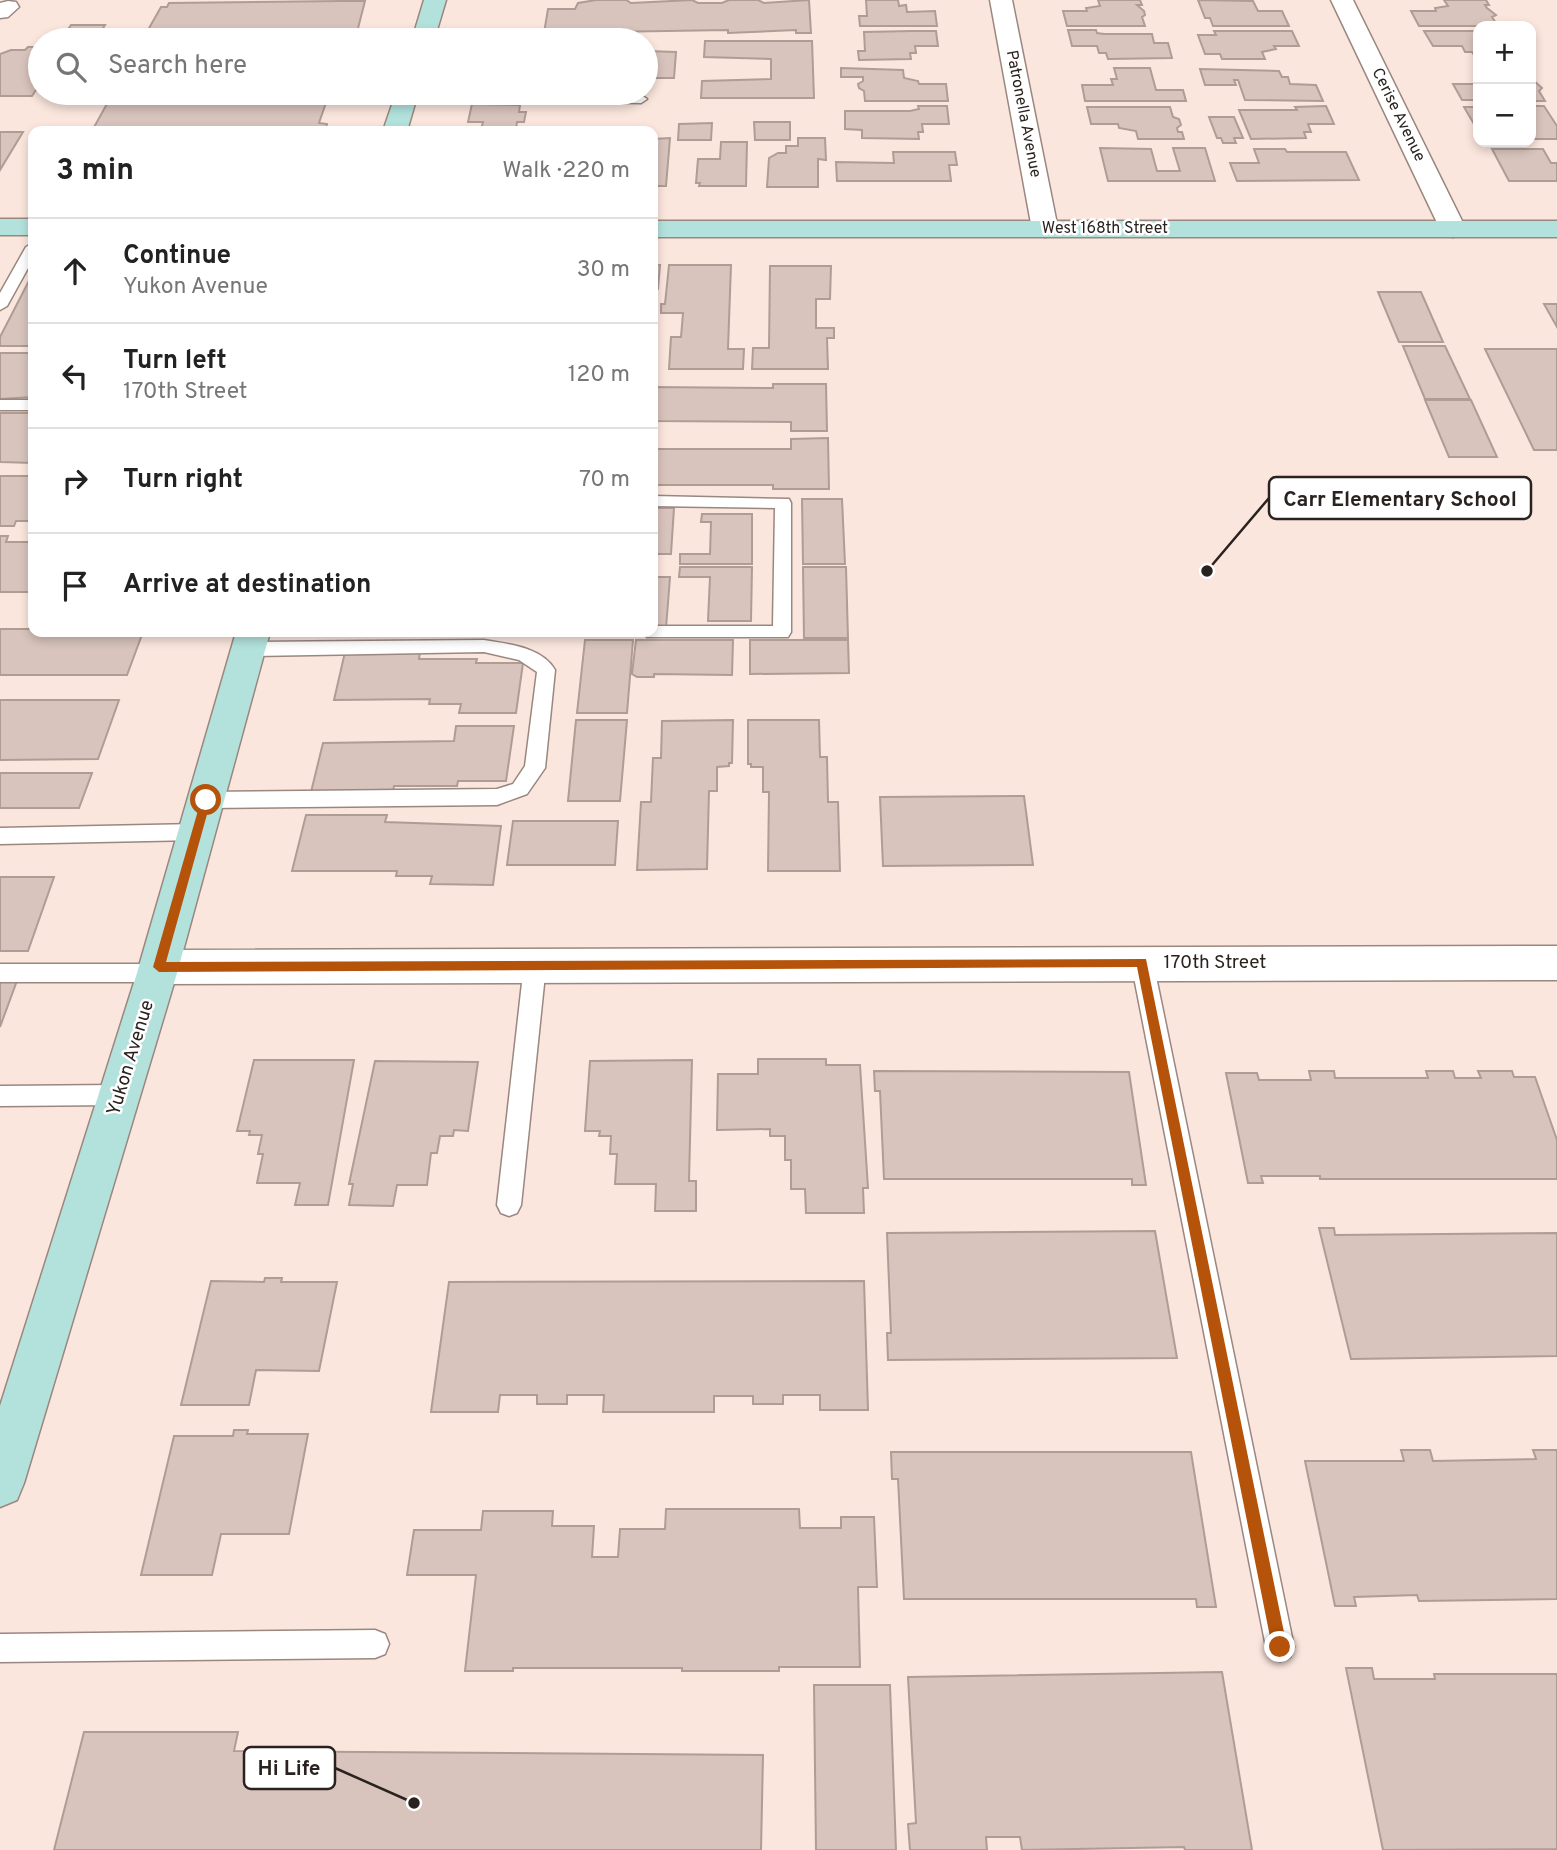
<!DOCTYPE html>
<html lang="en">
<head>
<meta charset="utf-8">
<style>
	:root { --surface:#fff; --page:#f2f2f2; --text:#222; --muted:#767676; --line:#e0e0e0 }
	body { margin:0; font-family:Overpass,sans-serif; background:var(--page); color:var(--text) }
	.controls { position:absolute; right:21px; top:21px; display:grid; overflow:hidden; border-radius:14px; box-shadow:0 4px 10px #0003 }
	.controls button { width:63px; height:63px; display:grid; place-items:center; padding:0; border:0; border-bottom:2px solid var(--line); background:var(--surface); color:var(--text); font:35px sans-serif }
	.stop { position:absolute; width:21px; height:21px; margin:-16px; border:5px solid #b45309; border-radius:50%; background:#fff }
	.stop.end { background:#b45309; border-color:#fff; box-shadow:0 2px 7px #0008 }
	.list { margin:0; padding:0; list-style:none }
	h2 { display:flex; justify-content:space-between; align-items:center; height:91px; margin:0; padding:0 28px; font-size:30px }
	h2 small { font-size:23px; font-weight:400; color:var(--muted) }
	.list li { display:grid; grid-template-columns:46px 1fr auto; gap:21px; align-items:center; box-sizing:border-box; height:105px; padding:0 28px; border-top:2px solid var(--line) }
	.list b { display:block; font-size:26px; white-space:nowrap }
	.list p { margin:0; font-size:23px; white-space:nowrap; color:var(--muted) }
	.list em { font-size:23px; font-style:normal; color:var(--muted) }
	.icon { flex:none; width:38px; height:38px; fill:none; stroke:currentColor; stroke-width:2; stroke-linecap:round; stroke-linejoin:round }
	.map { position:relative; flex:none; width:1557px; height:1850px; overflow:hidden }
	.search { position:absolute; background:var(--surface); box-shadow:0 4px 10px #0003; left:28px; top:28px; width:630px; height:77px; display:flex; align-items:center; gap:18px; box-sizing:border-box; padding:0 24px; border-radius:38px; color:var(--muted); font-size:26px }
	.panel { position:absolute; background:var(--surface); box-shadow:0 4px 10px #0003; left:28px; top:126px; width:630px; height:511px; border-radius:14px }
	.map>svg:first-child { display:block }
	.building { fill:#d8c4bc; stroke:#af9c94; stroke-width:2 }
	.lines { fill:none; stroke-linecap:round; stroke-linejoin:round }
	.lane-casing { stroke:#9a877f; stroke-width:3 }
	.street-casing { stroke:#9a877f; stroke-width:3 }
	.secondary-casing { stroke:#9a877f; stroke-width:3 }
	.lane { fill:#fff; fill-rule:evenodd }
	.street { fill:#fff; fill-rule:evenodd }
	.secondary { fill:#b3e2dd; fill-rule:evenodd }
	.route { fill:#b45309 }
	.labels { text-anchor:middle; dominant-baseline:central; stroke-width:5; stroke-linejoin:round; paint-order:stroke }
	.far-street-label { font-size:16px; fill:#2a221f; stroke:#fff }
	.street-label { font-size:19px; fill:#2a221f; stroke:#fff }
	.leader { fill:none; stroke:#2a221f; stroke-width:2.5 }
	.callout-dot { fill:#2a221f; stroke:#fff; stroke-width:2.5 }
	.callout { fill:#fff; stroke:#2a221f; stroke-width:2.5 }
	.callout-label { font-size:21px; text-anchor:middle; font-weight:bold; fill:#2a221f }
</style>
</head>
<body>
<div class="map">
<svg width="1557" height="1850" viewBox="0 0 1557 1850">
	<rect width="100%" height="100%" fill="#fae6dd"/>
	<path class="building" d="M596,0H626L631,3L692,0L698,3H722L729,0H758L764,3L809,0L811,33H796V30L728,33V30L544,33L548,9H575L578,3Z
		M866,0H898L899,6L906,5L907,12L935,11L937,26H860L859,16H867Z
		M1098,0H1140L1142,5H1137L1144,11L1145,15L1142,17L1145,26H1067L1063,11H1087L1086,8L1100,6Z
		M1198,0L1253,1L1258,11H1282L1289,26H1213L1210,18H1205Z
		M1444,0H1486L1489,5H1485L1487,8L1496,15L1492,17L1498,26H1419L1411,11H1436L1435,8L1448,6Z
		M341,1H365L356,36L182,35L153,34L155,29L148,30L161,7H167L169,3Z
		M71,25H105L96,40H61Z
		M1068,30H1096L1097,33L1104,34H1152L1154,43H1168L1172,58L1108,59L1106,53H1099L1097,46H1072Z
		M912,31H936L938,46H915L916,53H910L911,59L859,60L858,51H865L864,32Z
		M1214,31H1292L1299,46H1274L1276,49L1262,52L1265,59H1222L1220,54H1205L1198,35H1216Z
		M1424,31H1478V62L1472,52H1465L1462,46H1433Z
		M705,41H812L814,98H701L702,81L771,79V59L704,57Z
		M28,47H40V84L32,96H0V54L11,50H25Z
		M646,51L676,52L674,78H646Z
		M841,68L903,70L904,78L918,81L919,84H946L948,101H865L864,91L859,88L858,84L863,81V77H841Z
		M1114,68H1150L1156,90H1183L1186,101H1085L1082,85H1113L1111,79H1117Z
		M1200,69L1279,71L1282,77H1288L1290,84L1316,85L1323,101L1245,100L1238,80H1234L1236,85H1205Z
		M1531,78L1542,88L1539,91L1545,101H1531Z
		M1453,84H1478V100H1462Z
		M303,96L328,97L319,123L327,124L325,131L93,129L108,102H116L119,98Z
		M472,104L520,105L519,112H526L524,122H517L516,130L481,129L483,122H468Z
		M918,106H947L949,124H922L923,132H918L919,139L862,138V130L845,129V111H910L919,109Z
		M1326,106L1334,124H1308L1311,132H1304L1306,138L1251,139L1239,110H1297L1295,107Z
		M1531,106H1544L1557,126V139H1531Z
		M1087,107H1170L1173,117L1179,119L1181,125L1177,128L1178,132H1182L1184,139H1138L1136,131L1119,128L1118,124H1091Z
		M1464,107H1478V124H1474Z
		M1209,117H1234L1243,138H1234L1236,143H1223L1221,138H1217Z
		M754,122H790V140H755Z
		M712,123L711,140H678L679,124Z
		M0,132H23L0,170Z
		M670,138L666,186H653V139Z
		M798,138H825L826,160L818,159V187H767L769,158L778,153H786V146H798Z
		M721,142H747L746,186H699L700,183H696L698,159H720Z
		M1100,148L1151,149L1157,171H1180L1173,148H1205L1215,181H1108Z
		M1254,149H1285L1287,152H1346L1359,180L1237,181L1230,163H1259Z
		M1492,149H1543L1551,163H1557V181H1509Z
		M893,152H955L957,165H949L951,181H837L836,162L894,163Z
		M653,265H660L658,289H653Z
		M669,265H731L728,349H744L743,369H669L671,337H681L683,313H661V304H665Z
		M770,266H831L830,299H816V328H834V338H827L828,369H752L753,348H769Z
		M33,273V346H0V337Z
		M1378,292H1421L1443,342H1399Z
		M1544,304H1557V327Z
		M1403,346H1445L1470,399H1425Z
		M1485,349H1557V450H1534Z
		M0,353H33V397L0,399Z
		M773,384H826L827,431H791V422L653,421V387L773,388Z
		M1425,400H1471L1497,457H1449Z
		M0,413H33V463L0,462Z
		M828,438L829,489H773V485H653V449H791V439Z
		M0,476H33V521H16L14,526H0Z
		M802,499H842L845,564H803Z
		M653,508H674L671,554H653Z
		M702,514H752V564H680V554H710L711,522H701Z
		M0,536H8L6,542H33V592H0Z
		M680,567H752L751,621H708L710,577H679Z
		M803,567H846L848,638H804Z
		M653,577H670L666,628H653Z
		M0,629H33V632H143L127,675H0Z
		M585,640H633L627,713H577Z
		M636,640H733L732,675L654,674V677H637L632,674Z
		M750,640H848L849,673L750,674Z
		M345,652H420L419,659H477L476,663H523L516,713H459L461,704H429L430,699L334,700Z
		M0,700H119L98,759L0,760Z
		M576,720H627L620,801H568Z
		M733,720L732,763H729V766L717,767V791H709L707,869L637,870L641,802H651L653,758H661L662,721Z
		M748,720H819L820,757H827L828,802H838L840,871H768L769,792H763V767H751V764H748Z
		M456,726H514L506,781H458L457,786H394L393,792H311L323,743L454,741Z
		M0,773H92L79,808H0Z
		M1024,796L1033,865L883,866L880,797Z
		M306,815H387L385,822L501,826L493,885L430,884L432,876H396L397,871H292Z
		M513,821H618L615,865H507Z
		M0,877H54L28,951H0Z
		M0,978H18L0,1027Z
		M758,1059H826V1065H860L868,1188H863L864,1213H806L805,1189H791V1160H785V1136H770V1129L717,1130L718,1074H758Z
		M254,1060H354L328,1205H295L300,1183H257L263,1154H258L262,1135H249L250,1131H237Z
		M692,1060L689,1181H696V1211H655L656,1184H615L617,1154H610L611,1136H599L600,1131H585L590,1061Z
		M375,1061L478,1062L468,1131L454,1130L453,1136H440L437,1153H431L427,1185H397L393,1206L349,1205L353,1184H349Z
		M874,1071L1129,1072L1146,1185H1132V1179H884L880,1091H875Z
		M1309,1071H1334L1335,1078H1428L1426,1071H1453L1455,1078H1481L1478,1071H1512L1514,1077H1535L1557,1140V1179H1320V1176H1261L1263,1183H1248L1226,1073H1257L1259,1080H1311Z
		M1319,1228H1334L1335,1235L1557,1233V1356L1351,1359Z
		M1155,1231L1177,1358L888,1360L887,1333H891L887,1233Z
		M265,1278H282L281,1282H337L319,1371L256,1370L249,1405H181L211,1281L264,1282Z
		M864,1281L868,1410H820V1395H783V1404H753V1396H714V1412H603L604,1395H567V1404H537V1395H500L498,1412H431L449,1282Z
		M234,1430H248L247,1434H308L289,1534H221L212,1575H141L174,1436H233Z
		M1401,1450H1430L1433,1461L1536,1459L1533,1450H1557V1599L1419,1601L1417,1595L1354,1597L1356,1606H1335L1305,1461H1404Z
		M891,1452H1191L1216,1607H1197L1196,1599H904L898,1479H892Z
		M666,1509H799L800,1528H841V1517H874L877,1587H858L860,1667H779V1671H682V1668H513V1671H465L476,1575H407L414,1530H481L483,1511H553L552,1526H594L592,1557H618L620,1529H665Z
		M1346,1668H1372L1374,1679H1435L1434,1674H1557V1849L1383,1850Z
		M1222,1672L1252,1850H1185L1184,1847L1022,1850L1020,1837H986L987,1850H910L908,1824L916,1823L908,1677Z
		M814,1685H890L896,1850H816Z
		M84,1732H238L234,1751L763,1755L761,1850H54Z"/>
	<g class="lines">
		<defs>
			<path id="lane" d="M404,93L641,95L647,99L641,103L406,100L400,96Z
				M33,243V259L7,306L0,310V293L26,247Z
				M0,400H33V410H0Z
				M653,496L789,499L791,503V632L788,637H647L644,632H653V626H773L775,508L653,506Z
				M484,640C508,644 542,647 555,670L545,768L527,794L497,805L206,808L199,805L196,800L199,795L206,792L497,789L513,784L525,766L537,672L519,660L484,652L248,656L242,654L239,649L242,644L248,642Z
				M197,824L204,826L207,832L204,838L197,840L0,844V828Z
				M1142,953L1150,956L1153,962L1294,1647L1290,1657L1280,1661L1270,1657L1266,1647L1131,962L1134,956Z
				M535,956L543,959L546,965L521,1205L517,1213L509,1216L501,1213L497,1205L524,965L527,959Z
				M0,964H157L165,967L168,973L165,979L157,982H0Z
				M119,1085L127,1088L130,1095L127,1102L119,1105L0,1106V1086Z
				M375,1630L385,1634L389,1644L385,1654L375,1658L0,1662V1634Z"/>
			<path id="street" d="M990,0H1012L1058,229L1054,234L1045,237L1036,234L1032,229Z
				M1331,0H1353L1466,229L1462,234L1453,237L1444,234L1440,229Z
				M8,1L16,2L19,7L8,17L0,18V3Z
				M1557,946V980L159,984L145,979L139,967L145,955L159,950Z"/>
			<path id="secondary" d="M424,0H446L434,40H412Z
				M396,93H418L407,131H383Z
				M0,219H33V235H0Z
				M653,221H1557V237H653Z
				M236,632H270L177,973L24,1483L17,1500L0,1507V1406L137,973Z"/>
		</defs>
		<use href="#lane" class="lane-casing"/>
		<use href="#street" class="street-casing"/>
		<use href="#secondary" class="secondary-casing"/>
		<use href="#lane" class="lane"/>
		<use href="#street" class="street"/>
		<use href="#secondary" class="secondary"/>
	</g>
	<path class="route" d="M206,796L211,800L166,962L1146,959L1287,1647L1285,1653L1280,1655L1274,1653L1272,1647L1137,967L159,972L153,967L201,800Z"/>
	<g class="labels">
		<g class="far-street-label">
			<text transform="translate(1023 114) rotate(79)">Patronella Avenue</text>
			<text transform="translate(1398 115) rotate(64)">Cerise Avenue</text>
			<text x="1105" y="229">West 168th Street</text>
		</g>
		<g class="street-label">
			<text x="1215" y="963">170th Street</text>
			<text transform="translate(131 1058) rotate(-73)">Yukon Avenue</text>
		</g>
	</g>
	<path class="leader" d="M1207 571L1269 498M414 1803L335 1768"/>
	<g class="callout-dot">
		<circle cx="1207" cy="571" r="7"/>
		<circle cx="414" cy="1803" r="7"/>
	</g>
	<g class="callout">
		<rect x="1269" y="477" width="262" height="42" rx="7"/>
		<rect x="244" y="1747" width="91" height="42" rx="7"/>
	</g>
	<g class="callout-label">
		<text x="1400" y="506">Carr Elementary School</text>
		<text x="289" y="1775">Hi Life</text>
	</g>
</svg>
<div class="controls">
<button>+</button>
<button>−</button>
</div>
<div class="stop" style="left:206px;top:800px"></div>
<div class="stop end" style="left:1280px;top:1647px"></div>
<div class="search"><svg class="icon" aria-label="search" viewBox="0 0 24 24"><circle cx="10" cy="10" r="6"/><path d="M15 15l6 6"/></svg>Search here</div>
<section class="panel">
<h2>3 min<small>Walk · 220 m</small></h2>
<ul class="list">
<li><svg class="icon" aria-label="ahead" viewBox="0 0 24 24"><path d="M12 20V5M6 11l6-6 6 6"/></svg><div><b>Continue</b><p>Yukon Avenue</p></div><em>30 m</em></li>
<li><svg class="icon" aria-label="left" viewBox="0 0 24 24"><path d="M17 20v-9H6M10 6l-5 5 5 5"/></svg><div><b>Turn left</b><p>170th Street</p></div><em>120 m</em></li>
<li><svg class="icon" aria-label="right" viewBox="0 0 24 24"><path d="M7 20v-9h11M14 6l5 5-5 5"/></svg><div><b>Turn right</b></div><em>70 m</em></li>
<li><svg class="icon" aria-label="arrive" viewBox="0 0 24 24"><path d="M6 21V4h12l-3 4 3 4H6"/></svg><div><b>Arrive at destination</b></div></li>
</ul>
</section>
</div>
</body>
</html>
